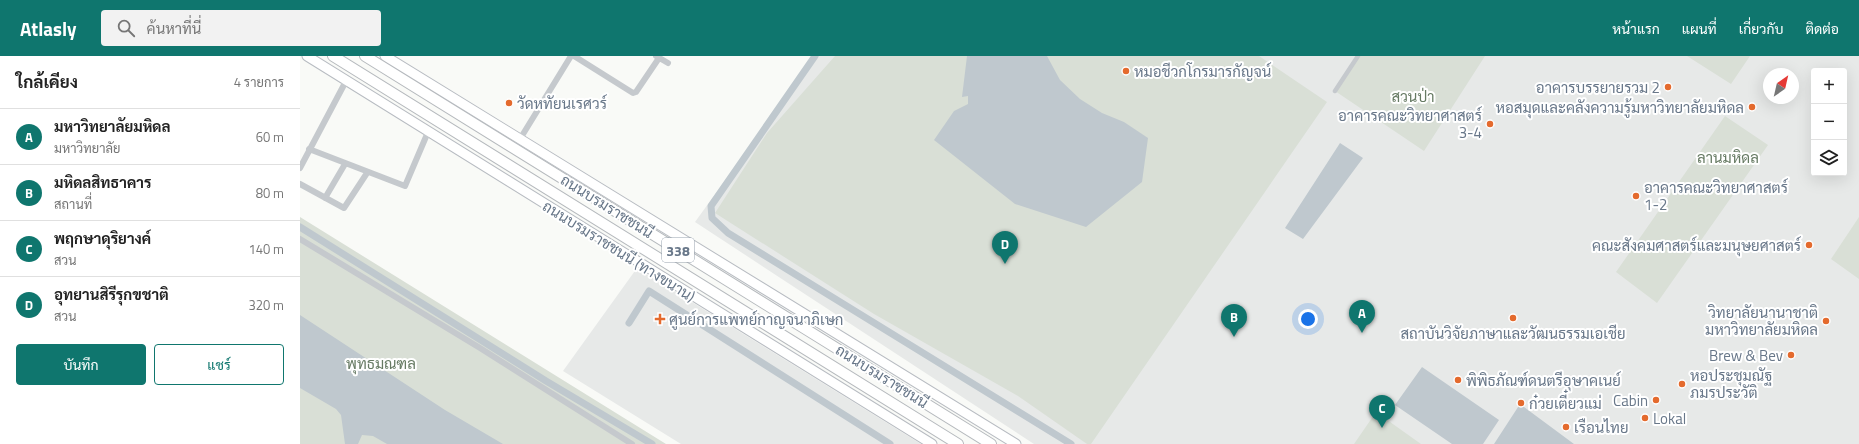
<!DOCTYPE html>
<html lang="th">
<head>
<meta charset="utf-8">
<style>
	:root { --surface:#fff; --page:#f2f2f2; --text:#222; --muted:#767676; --line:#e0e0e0; --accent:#0f766e }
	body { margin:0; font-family:"Titillium Web",Sarabun,sans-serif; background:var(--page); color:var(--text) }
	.controls { position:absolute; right:12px; top:12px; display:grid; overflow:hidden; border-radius:4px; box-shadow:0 4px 16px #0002 }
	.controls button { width:36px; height:36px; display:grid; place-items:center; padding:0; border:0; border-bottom:1px solid var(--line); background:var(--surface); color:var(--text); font:20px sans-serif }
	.compass { position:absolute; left:1463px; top:12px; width:36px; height:36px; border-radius:50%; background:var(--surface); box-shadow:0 4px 16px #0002; rotate:34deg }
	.you { position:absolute; left:1008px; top:263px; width:14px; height:14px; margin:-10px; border:3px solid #fff; border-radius:50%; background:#1a73e8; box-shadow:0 0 0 6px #1a73e833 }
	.badge { display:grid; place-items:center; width:26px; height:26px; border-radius:50%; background:var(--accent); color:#fff; font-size:13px; font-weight:700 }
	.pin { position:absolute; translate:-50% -33px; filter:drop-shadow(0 1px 2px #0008) }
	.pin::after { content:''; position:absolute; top:21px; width:14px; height:12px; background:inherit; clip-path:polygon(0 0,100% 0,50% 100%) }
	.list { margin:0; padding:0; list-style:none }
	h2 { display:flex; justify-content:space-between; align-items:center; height:52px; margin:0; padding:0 16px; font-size:17px }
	h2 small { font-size:13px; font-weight:400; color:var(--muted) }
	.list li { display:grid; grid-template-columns:26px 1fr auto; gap:12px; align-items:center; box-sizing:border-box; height:56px; padding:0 16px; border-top:1px solid var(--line) }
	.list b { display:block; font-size:15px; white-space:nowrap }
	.list p { margin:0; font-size:13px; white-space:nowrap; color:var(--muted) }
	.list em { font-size:13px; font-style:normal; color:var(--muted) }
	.actions { display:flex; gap:8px; padding:12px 16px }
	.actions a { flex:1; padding:9px 0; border:1px solid var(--accent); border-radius:4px; text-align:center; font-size:14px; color:var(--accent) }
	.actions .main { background:var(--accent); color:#fff }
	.icon { flex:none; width:22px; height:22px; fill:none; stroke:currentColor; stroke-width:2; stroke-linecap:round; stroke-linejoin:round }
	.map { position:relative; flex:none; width:1559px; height:388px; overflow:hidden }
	header { display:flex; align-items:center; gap:24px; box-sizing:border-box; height:56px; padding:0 20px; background:var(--accent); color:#fff }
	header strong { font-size:19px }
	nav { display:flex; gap:22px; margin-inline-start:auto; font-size:14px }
	.search { width:280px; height:36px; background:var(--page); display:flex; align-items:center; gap:10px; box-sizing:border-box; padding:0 14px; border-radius:4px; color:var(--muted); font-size:15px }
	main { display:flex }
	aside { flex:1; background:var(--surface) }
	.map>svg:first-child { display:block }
	.built { fill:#e7e9e8; fill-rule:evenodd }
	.green { fill:#d9dfd6 }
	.water { fill:#bfc8ce }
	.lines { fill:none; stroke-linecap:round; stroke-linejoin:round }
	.canal { stroke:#bfc8ce; stroke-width:7 }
	.secondary-casing { stroke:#b8bcc2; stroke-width:11 }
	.trunk-casing { stroke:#b6babe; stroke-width:12 }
	.pedestrian { stroke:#c5c9cd; stroke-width:4.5 }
	.minor { stroke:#c5c9cd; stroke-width:6 }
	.secondary { stroke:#fff; stroke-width:9 }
	.trunk { stroke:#fff; stroke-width:10 }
	.poi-dot { fill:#e46a2d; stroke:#fff; stroke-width:1.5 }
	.labels { text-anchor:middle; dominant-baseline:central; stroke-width:4; stroke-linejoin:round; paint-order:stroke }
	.shield { fill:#fff; stroke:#95a0ac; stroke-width:1 }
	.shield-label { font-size:14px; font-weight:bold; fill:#687789 }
	.poi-label { font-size:15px; fill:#687789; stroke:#fff; text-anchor:start }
	.park-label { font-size:15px; fill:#667a63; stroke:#fff }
	.street-label { font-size:15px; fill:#687789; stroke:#fff }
</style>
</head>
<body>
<header>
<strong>Atlasly</strong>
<div class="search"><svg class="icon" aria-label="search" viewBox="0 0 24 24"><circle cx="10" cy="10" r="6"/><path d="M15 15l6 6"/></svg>ค้นหาที่นี่</div>
<nav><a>หน้าแรก</a><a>แผนที่</a><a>เกี่ยวกับ</a><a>ติดต่อ</a></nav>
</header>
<main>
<aside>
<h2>ใกล้เคียง<small>4 รายการ</small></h2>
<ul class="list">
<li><span class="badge">A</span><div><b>มหาวิทยาลัยมหิดล</b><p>มหาวิทยาลัย</p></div><em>60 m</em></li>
<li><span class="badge">B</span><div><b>มหิดลสิทธาคาร</b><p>สถานที่</p></div><em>80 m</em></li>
<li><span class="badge">C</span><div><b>พฤกษาดุริยางค์</b><p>สวน</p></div><em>140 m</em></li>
<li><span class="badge">D</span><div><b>อุทยานสิรีรุกขชาติ</b><p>สวน</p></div><em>320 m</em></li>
</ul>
<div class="actions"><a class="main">บันทึก</a><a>แชร์</a></div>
</aside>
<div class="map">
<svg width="1559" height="388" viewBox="0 0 1559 388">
	<rect width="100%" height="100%" fill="#f9faf7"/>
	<path class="built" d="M515,0H1559V388H734L395,166ZM1514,15H1544V117H1514ZM1469,18H1493V42H1469Z
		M337,212L621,388H381L263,315Z"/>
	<path class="green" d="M535,0H959L1027,46L791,388H787L718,340L574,258L415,157L467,77Z
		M1058,0H1185L1124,95L1035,35Z
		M1387,0H1450L1431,28Z
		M1425,60L1468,89L1357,247L1316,216Z
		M0,161L366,388H0Z
		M1559,161V223L1531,203Z
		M1076,356L1121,388H1054Z"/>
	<path class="water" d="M667,0H747L760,24L780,43L802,57L824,66L848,82L842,126L786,171L715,148L634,84L654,55L668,48V40L662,41Z
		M1040,87L1063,102L1003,183L985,172Z
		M0,259L145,354L203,388H87L73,380L62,379L58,388H45L41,359L36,353L0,332Z
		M1122,311L1199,364L1183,388H1152L1095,349Z
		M1220,348L1274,388H1194Z"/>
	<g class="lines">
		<path class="canal" d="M515,0L411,150L412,162L428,177L771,388
			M0,171L246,325L352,388
			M329,267L349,235L590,388"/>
		<defs>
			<path id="secondary" d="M7,0L632,388
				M85,0L716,388"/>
			<path id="trunk" d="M33,0L658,388
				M65,0L691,388"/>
		</defs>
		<use href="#secondary" class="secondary-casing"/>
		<use href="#trunk" class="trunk-casing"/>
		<path class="pedestrian" d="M1035,35L1058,0"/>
		<path class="minor" d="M274,0L333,37L336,36L359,2
			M356,0L368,7
			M220,83L271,0
			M9,93L105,130L128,76
			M0,112L46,25
			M0,128L44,152L67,117
			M25,142L45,108
			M0,183L180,292L332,388"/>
		<use href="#secondary" class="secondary"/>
		<use href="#trunk" class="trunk"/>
	</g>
	<g class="poi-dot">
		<circle cx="826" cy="15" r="4"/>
		<circle cx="1368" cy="31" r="4"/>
		<circle cx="209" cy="47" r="4"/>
		<circle cx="1452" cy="51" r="4"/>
		<circle cx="1190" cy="68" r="4"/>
		<circle cx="1336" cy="140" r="4"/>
		<circle cx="1509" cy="189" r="4"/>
		<circle cx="1213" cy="262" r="4"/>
		<path d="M358 257h4v4h4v4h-4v4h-4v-4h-4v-4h4z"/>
		<circle cx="1526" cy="265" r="4"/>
		<circle cx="1491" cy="299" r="4"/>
		<circle cx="1158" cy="324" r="4"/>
		<circle cx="1382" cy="328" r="4"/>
		<circle cx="1356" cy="344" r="4"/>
		<circle cx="1221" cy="347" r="4"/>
		<circle cx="1345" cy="362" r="4"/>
		<circle cx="1266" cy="371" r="4"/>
	</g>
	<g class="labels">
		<rect class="shield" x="362" y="182" width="32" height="24" rx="3"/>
		<g class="shield-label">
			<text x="378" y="194">338</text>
		</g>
		<g class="poi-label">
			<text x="834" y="15">หมอชีวกโกรมารกัญจน์</text>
			<text x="1360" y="31" text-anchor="end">อาคารบรรยายรวม 2</text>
			<text x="217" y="47">วัดหทัยนเรศวร์</text>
			<text x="1444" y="51" text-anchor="end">หอสมุดและคลังความรู้มหาวิทยาลัยมหิดล</text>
			<text x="1182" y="59" text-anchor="end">อาคารคณะวิทยาศาสตร์<tspan x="1182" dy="17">3-4</tspan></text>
			<text x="1344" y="131">อาคารคณะวิทยาศาสตร์<tspan x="1344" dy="17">1-2</tspan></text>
			<text x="1501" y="189" text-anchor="end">คณะสังคมศาสตร์และมนุษยศาสตร์</text>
			<text x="1518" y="256" text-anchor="end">วิทยาลัยนานาชาติ<tspan x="1518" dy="17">มหาวิทยาลัยมหิดล</tspan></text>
			<text x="369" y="263">ศูนย์การแพทย์กาญจนาภิเษก</text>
			<text x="1213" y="277" text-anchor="middle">สถาบันวิจัยภาษาและวัฒนธรรมเอเชีย</text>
			<text x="1483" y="299" text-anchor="end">Brew &amp; Bev</text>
			<text x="1390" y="319">หอประชุมณัฐ<tspan x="1390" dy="17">ภมรประวัติ</tspan></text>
			<text x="1166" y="324">พิพิธภัณฑ์ดนตรีอุษาคเนย์</text>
			<text x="1348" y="344" text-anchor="end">Cabin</text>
			<text x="1229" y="347">ก๋วยเตี๋ยวแม่</text>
			<text x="1353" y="362">Lokal</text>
			<text x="1274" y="371">เรือนไทย</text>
		</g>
		<g class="park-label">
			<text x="1113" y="40">สวนป่า</text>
			<text x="1428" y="101">ลานมหิดล</text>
			<text x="81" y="307">พุทธมณฑล</text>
		</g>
		<g class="street-label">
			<text transform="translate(307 150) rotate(32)">ถนนบรมราชชนนี</text>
			<text transform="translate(319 195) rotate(32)">ถนนบรมราชชนนี (ทางขนาน)</text>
			<text transform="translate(582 320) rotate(32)">ถนนบรมราชชนนี</text>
		</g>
	</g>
</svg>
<div class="controls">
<button>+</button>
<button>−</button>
<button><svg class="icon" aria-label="layers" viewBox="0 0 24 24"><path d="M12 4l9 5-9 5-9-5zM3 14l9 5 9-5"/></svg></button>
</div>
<svg class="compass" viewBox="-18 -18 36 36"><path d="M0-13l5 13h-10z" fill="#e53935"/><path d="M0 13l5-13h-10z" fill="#767676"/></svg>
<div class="you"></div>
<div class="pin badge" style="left:1062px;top:277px">A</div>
<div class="pin badge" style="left:934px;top:281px">B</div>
<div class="pin badge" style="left:1082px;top:372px">C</div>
<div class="pin badge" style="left:705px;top:208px">D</div>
</div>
</main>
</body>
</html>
